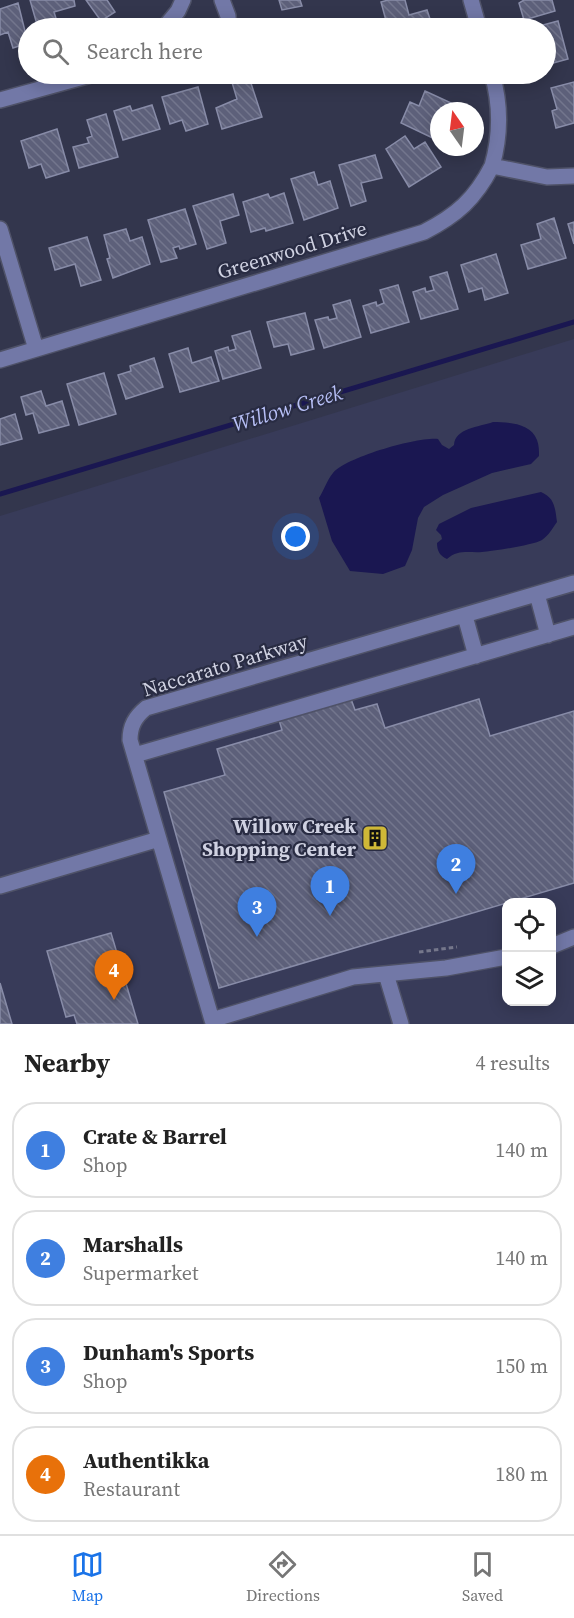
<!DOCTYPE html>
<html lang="en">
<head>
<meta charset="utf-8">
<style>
	:root { --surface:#fff; --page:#f2f2f2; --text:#222; --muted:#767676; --line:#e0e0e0; --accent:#1a73e8 }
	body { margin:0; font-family:"Source Serif 4",serif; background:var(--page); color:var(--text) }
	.controls { position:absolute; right:18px; bottom:18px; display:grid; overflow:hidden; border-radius:12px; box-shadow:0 3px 15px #0003 }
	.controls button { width:54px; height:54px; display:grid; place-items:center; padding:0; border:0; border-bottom:2px solid var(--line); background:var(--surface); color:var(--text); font:30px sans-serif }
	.compass { position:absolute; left:430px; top:102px; width:54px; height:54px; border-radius:50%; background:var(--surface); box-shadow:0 3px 15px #0003; rotate:346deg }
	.you { position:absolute; left:296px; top:537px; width:21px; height:21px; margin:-15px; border:4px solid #fff; border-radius:50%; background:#1a73e8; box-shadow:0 0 0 9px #1a73e833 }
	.badge { display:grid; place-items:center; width:39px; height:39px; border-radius:50%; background:var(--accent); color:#fff; font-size:20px; font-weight:700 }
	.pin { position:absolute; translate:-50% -50px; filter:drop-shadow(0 2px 3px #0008) }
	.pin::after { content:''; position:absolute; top:32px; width:21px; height:18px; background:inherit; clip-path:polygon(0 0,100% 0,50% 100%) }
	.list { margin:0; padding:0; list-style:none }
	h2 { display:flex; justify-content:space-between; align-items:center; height:78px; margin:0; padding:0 24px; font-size:26px }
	h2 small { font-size:20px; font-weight:400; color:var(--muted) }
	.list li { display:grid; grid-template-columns:39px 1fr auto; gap:18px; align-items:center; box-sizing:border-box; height:96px; margin:0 12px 12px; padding:0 12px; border:2px solid var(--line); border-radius:24px }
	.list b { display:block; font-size:22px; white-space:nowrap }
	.list p { margin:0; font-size:20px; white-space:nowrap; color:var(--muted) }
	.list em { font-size:20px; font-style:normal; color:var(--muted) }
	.icon { flex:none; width:33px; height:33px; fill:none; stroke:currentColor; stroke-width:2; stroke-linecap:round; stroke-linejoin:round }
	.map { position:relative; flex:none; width:574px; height:1024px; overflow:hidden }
	.search { position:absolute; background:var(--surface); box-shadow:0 3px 15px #0003; left:18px; right:18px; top:18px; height:66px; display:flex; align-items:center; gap:15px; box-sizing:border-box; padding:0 21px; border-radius:33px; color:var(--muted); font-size:22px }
	.sheet { height:510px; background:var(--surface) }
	nav { display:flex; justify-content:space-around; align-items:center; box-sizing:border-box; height:84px; border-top:2px solid var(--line); background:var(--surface); font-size:16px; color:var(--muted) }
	nav a { display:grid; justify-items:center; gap:3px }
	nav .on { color:var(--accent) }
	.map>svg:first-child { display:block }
	.built { fill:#383b59; fill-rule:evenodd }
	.water { fill:#1a1751 }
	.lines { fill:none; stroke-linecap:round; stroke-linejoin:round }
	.stream { stroke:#1a1751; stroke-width:5 }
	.building { fill:url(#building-back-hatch); stroke:#888ca8; stroke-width:1.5 }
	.minor-casing { stroke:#4f5268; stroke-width:18 }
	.path { stroke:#75778b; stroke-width:3; stroke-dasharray:4.5 3; stroke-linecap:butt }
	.minor { stroke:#7278a7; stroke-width:15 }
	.labels { text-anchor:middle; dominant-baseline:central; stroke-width:4.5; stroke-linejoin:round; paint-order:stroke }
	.street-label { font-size:20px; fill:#d0d2e2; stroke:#292c43 }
	.poi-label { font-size:20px; font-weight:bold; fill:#d0d2e2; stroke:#292c43; text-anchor:end }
	.water-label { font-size:21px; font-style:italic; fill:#b7bff6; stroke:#292c43 }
</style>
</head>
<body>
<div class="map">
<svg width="574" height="1024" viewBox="0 0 574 1024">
	<defs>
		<pattern id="building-back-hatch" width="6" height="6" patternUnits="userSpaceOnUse" patternTransform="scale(1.5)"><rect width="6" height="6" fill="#5d607a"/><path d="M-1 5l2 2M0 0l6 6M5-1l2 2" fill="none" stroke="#73768d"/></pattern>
	</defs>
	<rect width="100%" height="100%" fill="#33364d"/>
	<path class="built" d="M574,339V1024H0V516ZM506,903H552V1002H506Z"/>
	<path class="water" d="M493,422C508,422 531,423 537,440C539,445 539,451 539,456L531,464L492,473L443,495L424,507L418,518L412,550L405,566L383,574L350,571L332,541L319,498C324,490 327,480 333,473C347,457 417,437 438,439L442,445L449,449L454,445C455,428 479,427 493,422Z
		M541,492C555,498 555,508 557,522C552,529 549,535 542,540C534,545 493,551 482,552C469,553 458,549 447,559C440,556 437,551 437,543L442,539L441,535L436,530L439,524L471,508Z"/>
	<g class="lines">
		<path class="stream" d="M0,494L574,322"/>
	</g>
	<path class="building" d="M30,0H74L75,6L54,12L59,28H38Z
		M86,0H107L115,12L101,21Z
		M279,0H300L302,6L282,10Z
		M388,0H405L409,15L427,10L433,28H388L381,2Z
		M524,0H552L555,11L524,20L519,3Z
		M18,3L28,43L13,48L8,32L0,35V9Z
		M558,21L568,59L546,65V28H532Z
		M248,74L262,117L222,129L216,108L237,99L231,79Z
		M277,74H301L298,83L276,76Z
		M416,74H442L443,76L418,82Z
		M574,82V123L556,128L552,111L557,109L551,88Z
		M198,87L208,124L186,131L182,120L170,124L162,97Z
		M425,91L460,107L458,111H439V141L401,123L410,102L419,106Z
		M152,105L160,129L123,140L114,111L130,106L132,111Z
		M106,114L118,157L79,168L73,147L89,143L87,138L92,136L87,120Z
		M57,129L69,171L46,178L41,164L29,168L21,141Z
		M405,136L414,149L425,142L441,167L409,187L386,149Z
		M375,155L382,178L361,183L366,201L351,206L339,165Z
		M314,172L318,185L330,181L338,208L304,220L291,179Z
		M284,193L293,223L266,231L265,228L251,232L243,202L268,194L270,198Z
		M233,194L239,215L220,221L226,243L207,249L193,206Z
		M185,209L196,244L180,249L179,246L173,248L177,258L161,262L148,220Z
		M554,218L566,258L528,269L521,245L541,239L537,224Z
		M574,222V244L568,224Z
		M126,229L130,241L142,237L150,264L113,278L107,259L110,258L104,235Z
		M87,237L101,280L81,286L75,264L55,270L49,248Z
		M496,254L508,293L485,300L482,288L469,292L461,265Z
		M447,272L458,309L421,319L413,292L425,288L426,292L434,290L430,277Z
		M398,285L409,322L371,333L363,306L376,302L377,306L384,303L380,290Z
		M350,300L361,337L324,348L315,320L328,317L329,320L337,318L333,305Z
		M305,313L314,349L291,355L288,344L274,347L267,322Z
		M250,331L261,368L223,379L215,351L228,347L229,351L236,349L232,336Z
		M188,348L192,363L211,357L219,381L180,392L169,354Z
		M154,358L163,387L126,399L118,375L131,371L130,366Z
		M104,373L116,414L79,425L67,384Z
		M41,391L46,406L62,401L69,425L39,433L33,413L26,415L21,397Z
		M15,414L22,439L0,445V419Z
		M351,699L355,710L377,704L385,728L479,699L490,736L574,711V883L219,988L164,792L225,775L217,749L282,730L279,720Z
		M111,933L138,1024H77L74,1015L66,1017L47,951Z
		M0,983L12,1024H0Z"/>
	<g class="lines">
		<defs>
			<path id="minor" d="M222,0L228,16L229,28
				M471,0L479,28
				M164,28L178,11L183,0
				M0,100L94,74
				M492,166C501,134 501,105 492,74
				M0,229L36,349
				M0,360L424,232C457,215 475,199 492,166L547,177L574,176
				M537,594L548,635
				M465,616L476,656
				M135,755L574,627
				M159,839L212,1020L353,977L446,968L506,957
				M0,886L159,839L130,740C130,726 135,717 146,708L574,583
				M552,946L574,937
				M386,974L401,1024"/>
		</defs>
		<use href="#minor" class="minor-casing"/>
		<path class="path" d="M419,952L457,947"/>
		<use href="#minor" class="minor"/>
	</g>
	<defs>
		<symbol id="building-square" viewBox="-11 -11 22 22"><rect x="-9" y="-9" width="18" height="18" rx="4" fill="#cfb837" stroke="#292c43"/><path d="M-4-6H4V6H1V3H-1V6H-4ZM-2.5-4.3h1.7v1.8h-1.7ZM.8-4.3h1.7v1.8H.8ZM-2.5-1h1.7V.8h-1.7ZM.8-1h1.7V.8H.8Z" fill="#111"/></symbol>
	</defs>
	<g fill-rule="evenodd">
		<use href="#building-square" x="360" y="823" width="30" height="30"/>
	</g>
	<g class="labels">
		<g class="street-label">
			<text transform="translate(292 250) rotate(-17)">Greenwood Drive</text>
			<text transform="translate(225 665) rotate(-17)">Naccarato Parkway</text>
		</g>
		<g class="poi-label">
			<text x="356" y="826">Willow Creek<tspan x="356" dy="23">Shopping Center</tspan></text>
		</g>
		<g class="water-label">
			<text transform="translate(287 408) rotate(-17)">Willow Creek</text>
		</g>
	</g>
</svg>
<div class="controls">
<button><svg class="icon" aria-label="locate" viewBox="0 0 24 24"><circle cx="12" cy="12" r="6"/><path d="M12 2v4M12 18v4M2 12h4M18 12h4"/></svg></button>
<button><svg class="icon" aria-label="layers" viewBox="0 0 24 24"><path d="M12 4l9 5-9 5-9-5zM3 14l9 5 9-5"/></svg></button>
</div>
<svg class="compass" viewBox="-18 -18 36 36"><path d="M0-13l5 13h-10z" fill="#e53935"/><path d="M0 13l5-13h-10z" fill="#767676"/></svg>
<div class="you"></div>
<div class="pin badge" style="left:330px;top:916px;background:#3f7fe0">1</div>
<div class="pin badge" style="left:456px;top:894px;background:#3f7fe0">2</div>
<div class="pin badge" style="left:257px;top:937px;background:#3f7fe0">3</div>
<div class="pin badge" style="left:114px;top:1000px;background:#e8710a">4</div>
<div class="search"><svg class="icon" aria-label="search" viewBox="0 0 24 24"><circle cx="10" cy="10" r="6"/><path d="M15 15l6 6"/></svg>Search here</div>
</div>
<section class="sheet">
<h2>Nearby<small>4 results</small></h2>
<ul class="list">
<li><span class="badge" style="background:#3f7fe0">1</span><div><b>Crate &amp; Barrel</b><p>Shop</p></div><em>140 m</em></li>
<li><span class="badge" style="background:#3f7fe0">2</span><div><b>Marshalls</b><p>Supermarket</p></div><em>140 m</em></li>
<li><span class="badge" style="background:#3f7fe0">3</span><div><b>Dunham's Sports</b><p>Shop</p></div><em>150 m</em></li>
<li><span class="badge" style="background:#e8710a">4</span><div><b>Authentikka</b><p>Restaurant</p></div><em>180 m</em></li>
</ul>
</section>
<nav>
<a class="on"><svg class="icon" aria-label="map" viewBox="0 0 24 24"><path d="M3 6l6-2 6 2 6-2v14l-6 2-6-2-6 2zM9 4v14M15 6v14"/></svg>Map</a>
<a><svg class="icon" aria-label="directions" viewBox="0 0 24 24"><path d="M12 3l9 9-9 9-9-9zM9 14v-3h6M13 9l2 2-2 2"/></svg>Directions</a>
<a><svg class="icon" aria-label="saved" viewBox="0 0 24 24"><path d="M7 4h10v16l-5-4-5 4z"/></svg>Saved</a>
</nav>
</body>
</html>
